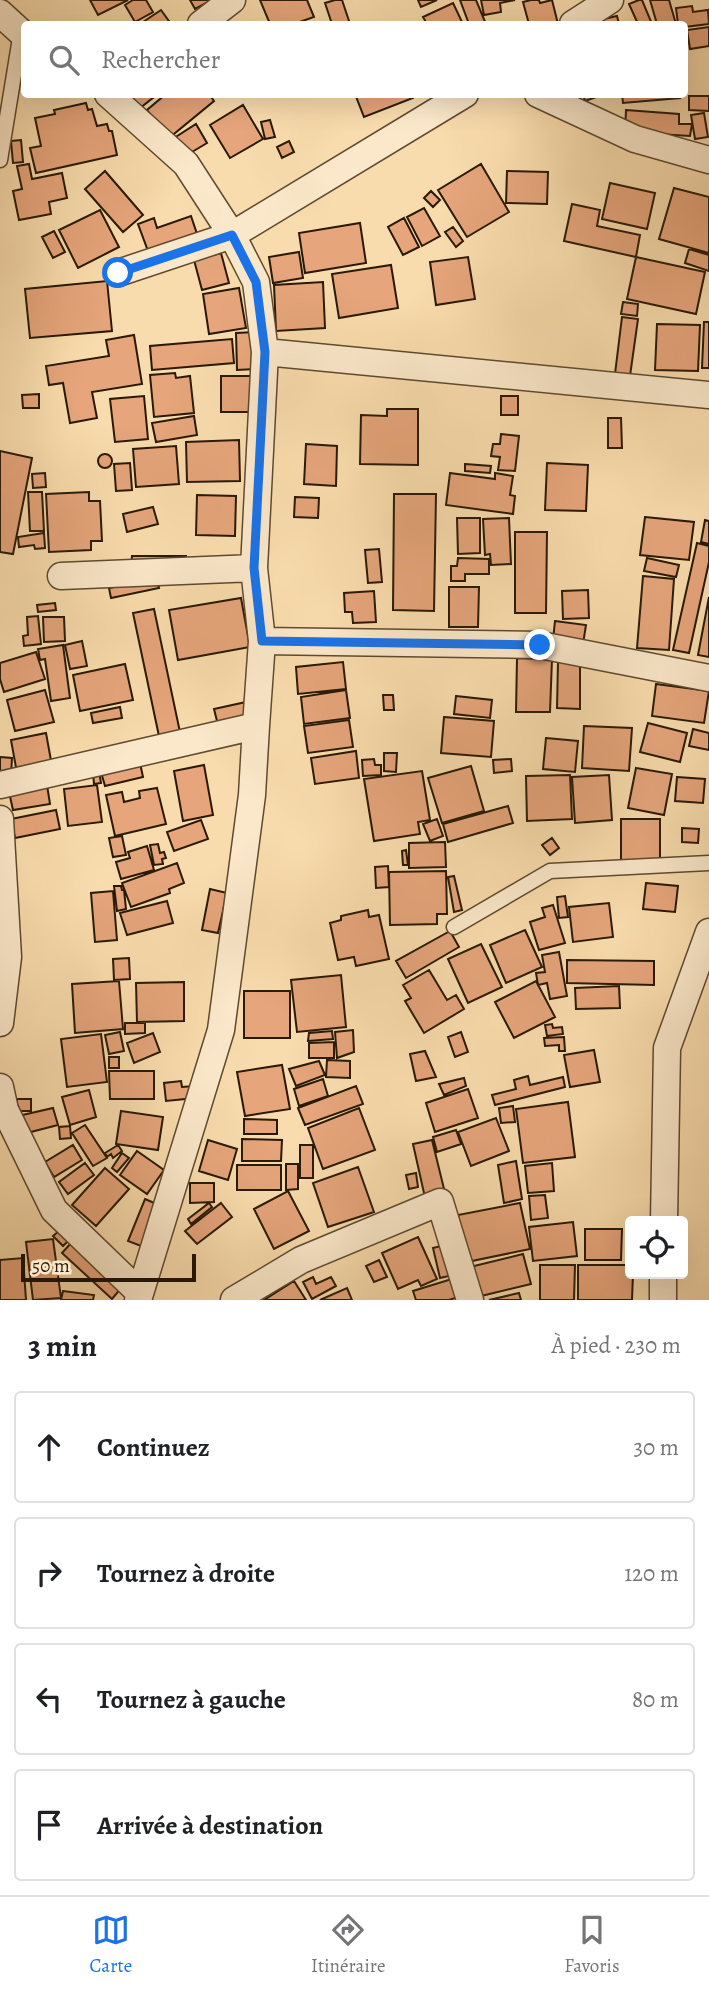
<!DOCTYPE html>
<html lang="fr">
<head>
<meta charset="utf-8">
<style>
	:root { --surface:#fff; --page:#f2f2f2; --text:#202124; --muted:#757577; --line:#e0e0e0; --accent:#1a73e8 }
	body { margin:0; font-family:Alegreya,serif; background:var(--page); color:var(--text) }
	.controls { position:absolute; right:21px; bottom:21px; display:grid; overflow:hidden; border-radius:7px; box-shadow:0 7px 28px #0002 }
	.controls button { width:63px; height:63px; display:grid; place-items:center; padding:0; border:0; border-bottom:2px solid var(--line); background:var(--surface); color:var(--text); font:35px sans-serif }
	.scale { position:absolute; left:21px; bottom:18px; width:175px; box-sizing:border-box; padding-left:7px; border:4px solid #291906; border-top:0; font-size:19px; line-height:24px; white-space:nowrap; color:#291906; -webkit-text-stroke:5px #fbe8ca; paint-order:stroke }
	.stop { position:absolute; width:21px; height:21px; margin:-16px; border:5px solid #1a73e8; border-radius:50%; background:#fff }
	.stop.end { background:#1a73e8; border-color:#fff; box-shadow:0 2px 7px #0008 }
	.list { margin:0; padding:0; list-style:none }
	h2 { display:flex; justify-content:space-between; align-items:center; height:91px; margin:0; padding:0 28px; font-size:30px }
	h2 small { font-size:23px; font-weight:400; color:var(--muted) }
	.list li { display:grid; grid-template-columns:46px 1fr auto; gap:21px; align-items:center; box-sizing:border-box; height:112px; margin:0 14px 14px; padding:0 14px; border:2px solid var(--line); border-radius:7px }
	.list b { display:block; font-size:26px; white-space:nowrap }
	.list em { font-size:23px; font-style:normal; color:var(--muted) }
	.icon { flex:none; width:38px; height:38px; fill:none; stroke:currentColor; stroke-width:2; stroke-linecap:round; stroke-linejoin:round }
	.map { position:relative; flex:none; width:709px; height:1300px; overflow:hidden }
	.search { position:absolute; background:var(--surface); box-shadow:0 7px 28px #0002; left:21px; right:21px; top:21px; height:77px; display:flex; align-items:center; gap:18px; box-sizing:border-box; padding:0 24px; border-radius:7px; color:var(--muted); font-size:26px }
	.sheet { height:595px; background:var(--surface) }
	nav { display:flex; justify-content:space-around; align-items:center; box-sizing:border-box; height:98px; border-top:2px solid var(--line); background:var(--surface); font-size:19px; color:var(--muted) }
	nav a { display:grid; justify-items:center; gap:4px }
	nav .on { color:var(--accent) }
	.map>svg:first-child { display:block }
	.building { fill:#e6a57b; stroke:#291906; stroke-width:2 }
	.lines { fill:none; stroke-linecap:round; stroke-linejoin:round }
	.service-casing { stroke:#5d4a30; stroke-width:17 }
	.minor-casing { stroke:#5d4a30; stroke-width:29 }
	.service { stroke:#fbe8ca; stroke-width:14 }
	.minor { stroke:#fbe8ca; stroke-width:26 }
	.route { stroke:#1a73e8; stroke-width:9 }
</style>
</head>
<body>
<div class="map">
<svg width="709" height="1300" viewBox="0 0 709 1300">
	<rect width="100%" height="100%" fill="#f9dcad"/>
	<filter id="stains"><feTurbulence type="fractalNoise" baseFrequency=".00286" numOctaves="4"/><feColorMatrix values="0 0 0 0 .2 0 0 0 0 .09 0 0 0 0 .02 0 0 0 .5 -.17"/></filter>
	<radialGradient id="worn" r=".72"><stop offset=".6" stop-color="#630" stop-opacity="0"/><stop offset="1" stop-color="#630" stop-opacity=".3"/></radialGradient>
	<path class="building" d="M90,0H128L98,15Z
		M133,0H146L153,12L135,22L125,5Z
		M190,0H212L195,9Z
		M260,0H307L314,17L294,24H270Z
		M335,0H342L350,24H332L325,3Z
		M418,0H437L421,7Z
		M460,0H476L486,24H469Z
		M481,0H515L500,3L501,12L484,15Z
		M531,0H539L540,3L552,0L558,24H529L523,2Z
		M639,0H642L652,24H638L629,4Z
		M650,0H669L676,24H657Z
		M453,3L463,24H427L423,17Z
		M692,6L693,12L708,10L709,24L684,27V24H678L676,8Z
		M161,10L171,24H140Z
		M617,16L619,24H600L599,20Z
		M709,27V46L690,49L687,30Z
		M134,94H152L154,97L140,108L131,97Z
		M166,94H209L214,101L169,138L147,110Z
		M355,94H412L413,98L364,117Z
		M583,94H605L585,101Z
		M622,94H679L680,98L623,103Z
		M689,96H709V111L689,110Z
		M86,103L88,110L92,109L97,126L107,124L109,131H112L117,155L36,173L30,148L41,146L35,118L55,114L54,110Z
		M243,105L263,139L230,158L210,125Z
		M626,110L679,114V124H692L690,136L625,132Z
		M704,113L708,137L695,139L691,115Z
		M270,120L275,137L265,139L261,122Z
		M196,124L207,143L182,158L171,140Z
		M21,140L23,162L13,163L11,141Z
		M289,141L294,152L282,158L277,147Z
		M29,164L32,179L62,173L67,198L49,202L51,214L19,220L13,191L22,189L17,166Z
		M481,164L509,212L467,237L438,190Z
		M105,171L143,215L123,232L85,189Z
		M507,171L548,172L547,204L506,203Z
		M610,183L655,193L647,229L602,219Z
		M674,188L709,197V253L659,239Z
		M431,191L440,200L433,207L424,198Z
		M572,204L600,210L597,226L640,235L636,257L564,241Z
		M424,208L440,236L422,246L407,217Z
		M100,210L119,247L78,268L59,230Z
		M191,216L197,234L148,251L138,224L154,218L157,228Z
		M404,218L419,247L403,255L388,227Z
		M360,223L366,263L305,273L299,233Z
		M453,227L463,241L456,247L445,232Z
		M54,231L65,252L53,258L42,237Z
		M689,249L709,255V271L685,263Z
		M299,252L303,278L273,283L269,257Z
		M221,253L229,283L202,290L194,260Z
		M468,257L475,299L436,305L430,262Z
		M636,257L705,272L696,314L627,299Z
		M391,265L398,308L339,318L332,274Z
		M107,281L112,331L30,338L25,289Z
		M323,282L325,328L276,331L274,285Z
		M239,288L246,328L209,334L203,294Z
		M623,302L638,304L637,316L621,314Z
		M622,317L638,319L630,376L615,374Z
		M704,322H709V368H702Z
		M657,324L700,325L698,371L655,370Z
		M256,332L257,369L237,370L236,333Z
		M134,335L142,384L92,392L97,418L70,423L63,383L49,385L46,366L109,356L106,340Z
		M232,339L234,363L152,370L150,346Z
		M175,373L176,378L190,376L194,413L154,417L150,375Z
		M221,376H251V412H221Z
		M39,394V408H23L22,395Z
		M144,396L148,439L115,442L110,399Z
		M501,396H518V415H501Z
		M387,409H418V465L360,464L361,415L387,416Z
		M194,416L197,435L156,442L152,423Z
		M608,418H621L622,448H608Z
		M501,434L519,436L515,471L498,470L500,457L491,456L493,444H500Z
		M239,440L240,481L187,482L186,442Z
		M306,444L337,446L336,486L304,484Z
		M176,446L179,484L136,487L133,449Z
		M0,451L32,458L13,554L0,552Z
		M98 461a7 7 0 1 1 14 0a7 7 0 1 1-14 0Z
		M130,463L132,490L116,491L114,464Z
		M547,463L588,465L586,511L545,510Z
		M465,464L491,466L490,473L465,471Z
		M45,473L46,487L33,488L32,474Z
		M450,473L495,479V473L513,476L510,495L515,496L513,514L446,505Z
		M28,492H42L44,531H30Z
		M89,492V501H100L102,541H91V550L49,552L46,494Z
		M394,494H436L434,611L393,610Z
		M197,495L236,496L235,536L196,535Z
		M295,497L319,498L318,518L294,517Z
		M153,507L158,524L127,532L123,514Z
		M645,517L694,522L689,560L640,555Z
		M457,518H480V553L458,554Z
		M509,518L511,564L491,565L490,554L485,555L483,519Z
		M705,520L709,521V544L701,542Z
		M515,532H547L546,613H515Z
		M44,533L45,548L35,549L34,545L19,547L18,537Z
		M697,543L709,546V562L689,653L673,650Z
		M379,549L382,582L368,583L365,550Z
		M132,556H186V568H131Z
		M458,558L489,559V574H465V581H451V566H457Z
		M647,558L679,565L676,577L644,571Z
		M643,576L674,579L669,650L637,648Z
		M157,579L159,588L111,598L109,588Z
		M449,587H479L478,627H449Z
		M588,590L589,618L563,619L562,591Z
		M374,591L376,622L353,623L352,612H345L344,593Z
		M709,597V657L698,655Z
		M241,598L250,647L178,660L169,610Z
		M55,603L56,610L38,612L37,605Z
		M154,609L181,737L160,741L133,613Z
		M38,616L41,644L24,646L23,636L28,635L27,617Z
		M43,617H64L65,641L44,642Z
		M555,621L586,625L583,644L553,640Z
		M82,641L87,666L70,669L65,645Z
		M63,645L70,698L51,701L45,659L40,660L38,649Z
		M36,652L45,679L4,692L0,679V663Z
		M517,658L552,659L550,712H516Z
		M343,662L346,689L298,694L296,667Z
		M558,662H580V709L557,708Z
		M125,664L133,700L80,711L73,675Z
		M656,684L709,691L704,723L652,716Z
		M45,690L54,722L15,731L7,700Z
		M346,690L350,718L304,724L301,697Z
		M383,695H393L394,710H384Z
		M456,696L492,700L490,718L454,714Z
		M246,702L250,722L219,729L214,709Z
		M120,707L122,718L93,723L91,713Z
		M444,717L494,721L491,757L441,753Z
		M349,720L353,747L308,753L304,726Z
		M648,723L687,733L680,762L640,752Z
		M584,726L632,728L629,771L582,768Z
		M693,729L709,733V750L689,746Z
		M46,733L52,766L17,773L11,740Z
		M546,738L578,741L575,772L543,769Z
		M356,751L359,778L315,784L311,758Z
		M384,753H397L396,772L384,771Z
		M0,757L12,758L11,775L0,774Z
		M374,759L375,765H381V775L363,776L362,760Z
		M511,759L512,771L494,773L493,760Z
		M140,763L143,777L105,786L101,772Z
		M204,765L213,815L183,821L174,771Z
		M471,766L484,811L442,823L428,778Z
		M636,768L672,774L664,815L628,808Z
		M99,771L101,783L94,784L93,772Z
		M422,771L430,820L418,822L420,834L374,841L364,779Z
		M570,775L572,819L527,821L526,776Z
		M609,775L612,820L575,823L572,777Z
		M677,777L705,779L703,803L675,801Z
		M47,785L50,804L13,810L9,792Z
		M97,785L102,822L68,826L64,789Z
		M157,788L166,824L115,836L106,795L122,792L124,802L140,798L139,791Z
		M508,806L513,823L448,842L443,824Z
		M56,810L60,829L15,838L11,819Z
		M437,819L443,836L430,841L423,824Z
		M621,819H660V864L621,863Z
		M201,820L208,839L174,851L167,832Z
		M682,828L699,829L698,843L682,842Z
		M122,836L126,855L113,857L109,838Z
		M552,838L559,848L550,855L542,845Z
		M445,842L446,867L409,868V843Z
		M158,844L160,853L164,852L166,858L162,859L163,864L154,865L150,845Z
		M147,846L154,870L121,879L116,862L130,858L128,852Z
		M406,850L408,865H403L402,851Z
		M177,863L184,883L169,889L170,893L131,907L122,883Z
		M388,866L389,887L376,888L375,867Z
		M446,871L447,914H437V924L390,925L389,872Z
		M454,876L462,910L454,912L448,877Z
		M646,883L678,886L675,912L643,909Z
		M114,886H121L122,890H124L126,909L117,911Z
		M210,889L227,893L218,933L202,930Z
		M113,891L117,940L95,942L91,893Z
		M565,896L568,917L559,918L557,897Z
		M167,901L173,923L127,935L120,913Z
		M609,903L613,937L573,942L569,907Z
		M553,905L565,943L539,950L530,922L545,917L542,908Z
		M368,910L369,917L379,915L389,959L356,966L354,957L338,960L330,923L341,920V916Z
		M525,930L542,967L506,983L490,945Z
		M450,931L459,947L406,978L396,961Z
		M481,944L502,987L468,1003L448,959Z
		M559,952L567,996L550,999L547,983L538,985L536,973L545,972L542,955Z
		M129,958L130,979L114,980L113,959Z
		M567,960L654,961V985L567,983Z
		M429,970L447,1000L456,995L464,1009L424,1033L405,1001L411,998L403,985Z
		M341,975L346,1027L297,1032L291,980Z
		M119,981L123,1029L75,1033L72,984Z
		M536,981L555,1017L514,1038L495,1002Z
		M184,982V1021L137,1022L136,983Z
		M619,986L620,1008L576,1009L575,988Z
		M244,991H290V1038H244Z
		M125,1023H145V1033L125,1034Z
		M552,1024L553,1028L562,1027L563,1034L547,1036L545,1025Z
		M353,1030L354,1052L337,1058L335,1032Z
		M332,1031L333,1039L308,1041L309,1033Z
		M120,1032L124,1051L109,1054L105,1035Z
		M461,1032L468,1052L455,1057L448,1037Z
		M153,1033L160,1052L134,1063L127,1043Z
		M101,1034L107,1082L67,1087L61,1039Z
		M564,1037L565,1051H559V1045L545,1046L544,1038Z
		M334,1042V1058H309V1043Z
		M594,1050L600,1082L570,1087L564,1055Z
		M425,1051L436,1077L416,1081L410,1054Z
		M109,1057H119V1068H109Z
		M327,1060L350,1061V1078L326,1077Z
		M319,1061L325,1075L296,1086L289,1069Z
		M282,1065L290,1109L245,1116L237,1072Z
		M109,1071H154V1099H110Z
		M528,1076L530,1085L563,1077L565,1087L495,1105L492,1095L516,1089L514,1080Z
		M464,1078L466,1086L444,1095L439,1084Z
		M323,1079L328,1096L299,1106L294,1089Z
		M181,1081L182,1087L194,1086L195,1098L166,1101L164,1083Z
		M356,1086L363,1104L305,1125L298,1108Z
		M468,1089L478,1118L435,1132L426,1103Z
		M89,1090L96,1117L70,1125L62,1097Z
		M17,1099H31V1111H17Z
		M568,1102L575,1157L523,1163L516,1109Z
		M513,1106L515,1122L501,1123L499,1108Z
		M53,1108L58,1125L23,1134L18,1116Z
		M359,1108L375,1150L323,1169L308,1128Z
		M121,1111L163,1117L158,1150L116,1144Z
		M496,1118L509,1151L471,1166L458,1132Z
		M244,1119L277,1120V1134H244Z
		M85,1125L107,1158L93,1166L72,1133Z
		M70,1126L71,1138L60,1139L59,1127Z
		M456,1130L461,1144L437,1152L433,1137Z
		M242,1139L282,1140L281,1161H242Z
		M208,1140L237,1149L228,1180L199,1171Z
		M432,1140L446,1197L426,1202L413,1144Z
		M73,1145L82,1160L54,1177L45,1162Z
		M118,1145L122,1151L113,1158L111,1154L107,1157L105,1153Z
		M300,1145H313V1178H300Z
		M137,1151L164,1170L147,1194L120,1175Z
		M122,1153L129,1158L117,1172L112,1168Z
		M516,1161L522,1199L504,1203L498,1165Z
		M85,1163L94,1175L68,1194L59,1182Z
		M552,1163L554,1191L528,1193L525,1166Z
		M286,1164H298V1189L286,1190Z
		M237,1165H281V1190H237Z
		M358,1167L374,1212L328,1227L313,1183Z
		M105,1168L129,1189L96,1226L72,1205Z
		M416,1173L418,1187L409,1189L406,1175Z
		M190,1183H214V1202L190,1203Z
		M288,1191L309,1231L274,1249L254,1209Z
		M545,1195L548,1218L531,1220L529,1196Z
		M145,1199L159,1205L141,1246L128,1241Z
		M209,1203L212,1207L191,1224L188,1219Z
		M221,1203L232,1217L197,1244L185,1231Z
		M520,1203L530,1249L467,1262L458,1215Z
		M573,1222L577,1256L533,1261L529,1227Z
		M585,1229H622L621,1260H585Z
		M60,1230L70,1239L63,1246L53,1236Z
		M418,1237L437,1279L421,1286L418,1280L398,1289L382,1253Z
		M53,1239L61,1298L33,1300L26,1242Z
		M72,1242L122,1287L112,1299L62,1253Z
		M445,1245L453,1275L440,1278L433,1248Z
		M523,1254L531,1284L477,1297L470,1267Z
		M23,1258L26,1300H0V1260Z
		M379,1260L387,1277L374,1282L366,1266Z
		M540,1265H575L574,1300H540Z
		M578,1265H630V1274H633L632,1300H578Z
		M313,1277L316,1284L331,1277L336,1286L312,1299L303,1282Z
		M455,1278L461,1296L449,1300H416L413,1291Z
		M294,1281L306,1300H264Z
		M347,1288L352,1300H320Z
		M63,1291L94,1295L93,1300H61Z
		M519,1293L521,1300H489Z"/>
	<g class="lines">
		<defs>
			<path id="service" d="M0,160L21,32
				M454,927L550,871L709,863"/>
			<path id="minor" d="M0,13L24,35
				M201,24L232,0
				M573,24L610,0
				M108,94L186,164L232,235L256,282L265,352L254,568L262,641L256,726L252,795L221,1030L138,1300
				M538,94L635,139L709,160
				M118,273L232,235L465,94
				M265,352L709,395
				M61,576L254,568
				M262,641L540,645L709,678
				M0,785L256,726
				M0,819L8,957L0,1023
				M0,1087L5,1110L54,1210L140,1293
				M664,1221L667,1048L709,932
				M234,1300L301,1260L440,1202L470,1300
				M663,1300V1274"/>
		</defs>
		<use href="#service" class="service-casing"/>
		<use href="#minor" class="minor-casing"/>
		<use href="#service" class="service"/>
		<use href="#minor" class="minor"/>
	</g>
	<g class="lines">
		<path class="route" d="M118,273L232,235L256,282L265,352L254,568L262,641L540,645"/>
	</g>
	<rect width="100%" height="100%" filter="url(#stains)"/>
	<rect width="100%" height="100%" fill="url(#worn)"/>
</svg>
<div class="controls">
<button><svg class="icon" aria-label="locate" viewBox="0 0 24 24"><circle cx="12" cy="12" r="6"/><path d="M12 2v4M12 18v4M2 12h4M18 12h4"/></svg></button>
</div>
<div class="scale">50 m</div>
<div class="stop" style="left:118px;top:273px"></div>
<div class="stop end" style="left:540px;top:645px"></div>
<div class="search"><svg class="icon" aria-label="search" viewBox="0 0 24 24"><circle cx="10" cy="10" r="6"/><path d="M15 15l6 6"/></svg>Rechercher</div>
</div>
<section class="sheet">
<h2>3 min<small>À pied · 230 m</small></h2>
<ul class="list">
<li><svg class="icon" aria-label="ahead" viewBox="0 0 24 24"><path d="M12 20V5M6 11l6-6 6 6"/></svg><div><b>Continuez</b></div><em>30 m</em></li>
<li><svg class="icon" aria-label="right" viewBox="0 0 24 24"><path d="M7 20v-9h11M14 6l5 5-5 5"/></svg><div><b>Tournez à droite</b></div><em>120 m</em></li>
<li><svg class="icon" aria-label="left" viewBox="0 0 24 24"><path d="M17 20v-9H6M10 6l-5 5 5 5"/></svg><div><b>Tournez à gauche</b></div><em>80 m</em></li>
<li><svg class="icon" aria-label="arrive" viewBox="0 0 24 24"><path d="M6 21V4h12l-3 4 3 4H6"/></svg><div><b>Arrivée à destination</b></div></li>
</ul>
</section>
<nav>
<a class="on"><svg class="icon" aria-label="map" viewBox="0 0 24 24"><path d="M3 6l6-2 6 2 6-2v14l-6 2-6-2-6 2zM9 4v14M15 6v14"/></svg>Carte</a>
<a><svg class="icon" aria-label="directions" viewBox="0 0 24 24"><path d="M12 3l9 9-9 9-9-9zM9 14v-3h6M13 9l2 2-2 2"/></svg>Itinéraire</a>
<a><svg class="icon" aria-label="saved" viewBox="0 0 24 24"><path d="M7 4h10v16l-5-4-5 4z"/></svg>Favoris</a>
</nav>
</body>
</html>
